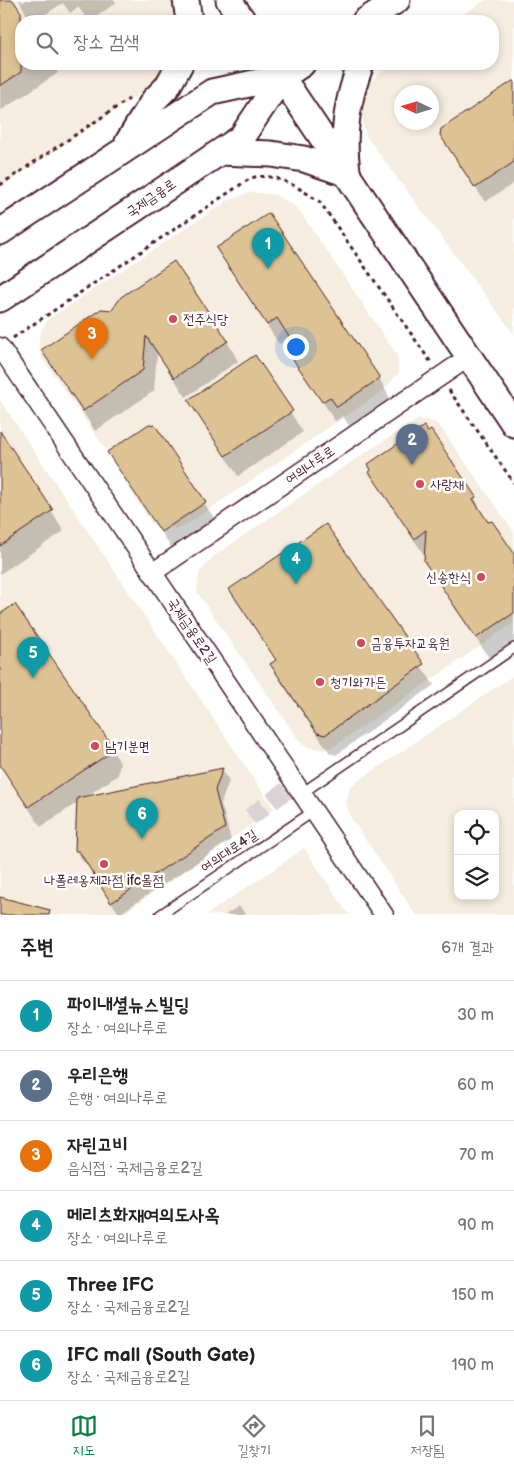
<!DOCTYPE html>
<html lang="ko">
<head>
<meta charset="utf-8">
<style>
	:root { --surface:#fff; --page:#f2f2f2; --text:#222; --muted:#767676; --line:#e0e0e0; --accent:#0b8043 }
	body { margin:0; font-family:"Balsamiq Sans","Poor Story",sans-serif; background:var(--page); color:var(--text) }
	.controls { position:absolute; right:15px; bottom:15px; display:grid; overflow:hidden; border-radius:10px; box-shadow:0 2px 8px #0003 }
	.controls button { width:45px; height:45px; display:grid; place-items:center; padding:0; border:0; border-bottom:1px solid var(--line); background:var(--surface); color:var(--text); font:25px sans-serif }
	.compass { position:absolute; left:394px; top:85px; width:45px; height:45px; border-radius:50%; background:var(--surface); box-shadow:0 2px 8px #0003; rotate:274deg }
	.you { position:absolute; left:295px; top:346px; width:18px; height:18px; margin:-12px; border:4px solid #fff; border-radius:50%; background:#1a73e8; box-shadow:0 0 0 8px #1a73e833 }
	.badge { display:grid; place-items:center; width:32px; height:32px; border-radius:50%; background:var(--accent); color:#fff; font-size:16px; font-weight:700 }
	.pin { position:absolute; translate:-50% -41px; filter:drop-shadow(0 1px 2px #0008) }
	.pin::after { content:''; position:absolute; top:26px; width:18px; height:15px; background:inherit; clip-path:polygon(0 0,100% 0,50% 100%) }
	.list { margin:0; padding:0; list-style:none }
	h2 { display:flex; justify-content:space-between; align-items:center; height:65px; margin:0; padding:0 20px; font-size:21px }
	h2 small { font-size:16px; font-weight:400; color:var(--muted) }
	.list li { display:grid; grid-template-columns:32px 1fr auto; gap:15px; align-items:center; box-sizing:border-box; height:70px; padding:0 20px; border-top:1px solid var(--line) }
	.list b { display:block; font-size:19px; white-space:nowrap }
	.list p { margin:0; font-size:16px; white-space:nowrap; color:var(--muted) }
	.list em { font-size:16px; font-style:normal; color:var(--muted) }
	.icon { flex:none; width:28px; height:28px; fill:none; stroke:currentColor; stroke-width:2; stroke-linecap:round; stroke-linejoin:round }
	.map { position:relative; flex:none; width:514px; height:915px; overflow:hidden }
	.search { position:absolute; background:var(--surface); box-shadow:0 2px 8px #0003; left:15px; right:15px; top:15px; height:55px; display:flex; align-items:center; gap:12px; box-sizing:border-box; padding:0 18px; border-radius:20px; color:var(--muted); font-size:19px }
	.sheet { height:485px; background:var(--surface) }
	nav { display:flex; justify-content:space-around; align-items:center; box-sizing:border-box; height:70px; border-top:1px solid var(--line); background:var(--surface); font-size:14px; color:var(--muted) }
	nav a { display:grid; justify-items:center; gap:2px }
	nav .on { color:var(--accent) }
	.map>svg:first-child { display:block }
	.built { fill:#f5eddf; fill-rule:evenodd }
	.shadow { fill:#0003 }
	.building { fill:#ddc393; stroke:#4a1f2b }
	.lines { fill:none; stroke-linecap:round; stroke-linejoin:round }
	.street-tunnel { stroke:#dbd2d5; stroke-width:18; stroke-dasharray:18 9; stroke-linecap:butt }
	.lane-casing { stroke:#4a1f2b; stroke-width:12 }
	.street-casing { stroke:#4a1f2b; stroke-width:21 }
	.secondary-casing { stroke:#4a1f2b; stroke-width:29 }
	.path { stroke:#4a1f2b; stroke-width:3; stroke-dasharray:4 4; stroke-linecap:butt }
	.lane { stroke:#fff; stroke-width:9 }
	.street { stroke:#fff; stroke-width:18 }
	.secondary { stroke:#fff; stroke-width:25 }
	.poi-dot { fill:#d1495b; stroke:#fff; stroke-width:2 }
	.labels { text-anchor:middle; dominant-baseline:central; stroke-width:5; stroke-linejoin:round; paint-order:stroke }
	.street-label { font-size:14px; fill:#4a1f2b; stroke:#fff }
	.poi-label { font-size:14px; fill:#4a1f2b; stroke:#fff; text-anchor:start }
</style>
</head>
<body>
<div class="map">
<svg width="514" height="915" viewBox="0 0 514 915">
	<rect width="100%" height="100%" fill="#fff"/>
	<filter id="ink" filterUnits="userSpaceOnUse"><feTurbulence type="fractalNoise" baseFrequency=".02" numOctaves="2"/><feDisplacementMap in="SourceGraphic" scale="10" xChannelSelector="R" yChannelSelector="G"/><feConvolveMatrix kernelMatrix="1 2 1 2 8 2 1 2 1" color-interpolation-filters="sRGB"/></filter>
	<g filter="url(#ink)">
		<path class="built" d="M0,0H177L179,21H21V64H168L156,83L0,188Z
			M485,0H514V334L366,136L363,123L362,109L367,87L376,76L392,64H493V21H454ZM402,92H432V122H402Z
			M251,192L275,195L293,205L301,213L397,355L399,372L384,390L183,527L176,529L161,527L151,523L104,447L42,358L39,347V338L42,328L50,318L227,201Z
			M0,400L274,809L121,915H0Z
			M417,420H427L436,423L444,432L514,532V623L334,746L324,750L307,747L300,742L197,592L199,573L214,556L363,454Z
			M514,675V915H416L351,818L346,803L349,790L351,786ZM458,814H495V896H458Z
			M304,848L349,915H206L292,857Z"/>
		<path class="shadow" d="M0,0H11L25,21H21V64H53L58,73L0,111Z
			M19,0H22V3L26,0H115L116,3L89,21L78,7L70,13L63,3L35,21H30Z
			M514,81V183L485,202L441,135Z
			M217,249L379,378L390,398L349,426L343,416L335,421L290,352L292,341L290,337L279,344Z
			M102,311L227,341L238,361L186,397L157,353L154,391L95,431L43,350Z
			M255,357L303,432L238,476L189,401Z
			M154,426L216,521L173,550L120,471Z
			M0,433L64,531L0,574Z
			M370,472L475,498L485,519L514,555V641L489,658L438,582L426,558Z
			M325,525L434,685L336,755L330,753L283,685L271,665L277,661L230,589Z
			M0,616L108,742L120,763L118,775L84,798L222,769L229,781L221,803L231,840L119,914L87,862H83L76,850L78,802L41,827L0,765Z
			M239,906L246,915H225Z"/>
		<path class="building" d="M0,0H13L21,12V72L0,86Z
			M514,80V162L475,188L440,135L441,129Z
			M269,213L380,378L337,407L330,397L322,402L288,352L291,340L277,318L267,325L216,248Z
			M174,261L228,341L174,378L146,336L143,370L83,411L41,350L101,309L112,310L121,297Z
			M255,355L293,411L225,456L188,400Z
			M149,424L155,425L206,502L161,532L107,452Z
			M424,426L428,432L431,430L476,497L473,499L488,522L492,521L514,553V613L476,638L424,561L426,530L414,539L369,472L371,470L368,464Z
			M0,431L53,510L0,546Z
			M326,524L424,664L325,735L317,733L270,664L276,660L229,589Z
			M15,604L109,741L107,755L28,807L0,765V614Z
			M223,768L215,790L225,828L111,903L79,851H75L77,798Z
			M0,897L50,910L49,915H0Z"/>
		<g class="lines">
			<path class="street-tunnel" d="M250,817L294,785"/>
			<defs>
				<path id="lane" d="M302,793L514,648
					M160,915L314,811"/>
				<path id="street" d="M0,347L384,915
					M152,573L469,357"/>
				<path id="secondary" d="M186,0L189,21
					M229,0L243,21
					M365,21L397,0
					M273,64L514,424
					M128,142L154,100L167,87L180,64
					M220,152L271,154L304,159L348,174
					M347,171C342,133 347,100 361,64
					M0,232L212,92L282,77L302,64
					M0,299L241,138L282,77"/>
			</defs>
			<use href="#lane" class="lane-casing"/>
			<use href="#street" class="street-casing"/>
			<use href="#secondary" class="secondary-casing"/>
			<path class="path" d="M0,185L129,99
				M13,338L231,191C238,187 247,179 255,177C279,173 302,190 320,202L432,364
				M449,390L514,483"/>
			<use href="#lane" class="lane"/>
			<use href="#street" class="street"/>
			<use href="#secondary" class="secondary"/>
		</g>
	</g>
	<g class="poi-dot">
		<circle cx="173" cy="319" r="5"/>
		<circle cx="420" cy="484" r="5"/>
		<circle cx="481" cy="577" r="5"/>
		<circle cx="361" cy="643" r="5"/>
		<circle cx="320" cy="682" r="5"/>
		<circle cx="95" cy="746" r="5"/>
		<circle cx="104" cy="864" r="5"/>
	</g>
	<g class="labels">
		<g class="street-label">
			<text transform="translate(151 198) rotate(-34)">국제금융로</text>
			<text transform="translate(310 465) rotate(-34)">여의나루로</text>
			<text transform="translate(192 631) rotate(56)">국제금융로2길</text>
			<text transform="translate(229 851) rotate(-34)">여의대로4길</text>
		</g>
		<g class="poi-label">
			<text x="183" y="319">전주식당</text>
			<text x="430" y="484">사랑채</text>
			<text x="471" y="577" text-anchor="end">신송한식</text>
			<text x="371" y="643">금융투자교육원</text>
			<text x="330" y="682">청기와가든</text>
			<text x="105" y="746">남기분면</text>
			<text x="104" y="880" text-anchor="middle">나폴레옹제과점 ifc몰점</text>
		</g>
	</g>
</svg>
<div class="controls">
<button><svg class="icon" aria-label="locate" viewBox="0 0 24 24"><circle cx="12" cy="12" r="6"/><path d="M12 2v4M12 18v4M2 12h4M18 12h4"/></svg></button>
<button><svg class="icon" aria-label="layers" viewBox="0 0 24 24"><path d="M12 4l9 5-9 5-9-5zM3 14l9 5 9-5"/></svg></button>
</div>
<svg class="compass" viewBox="-18 -18 36 36"><path d="M0-13l5 13h-10z" fill="#e53935"/><path d="M0 13l5-13h-10z" fill="#767676"/></svg>
<div class="you"></div>
<div class="pin badge" style="left:268px;top:269px;background:#0f9aa8">1</div>
<div class="pin badge" style="left:412px;top:465px;background:#5c6f8a">2</div>
<div class="pin badge" style="left:92px;top:359px;background:#e8710a">3</div>
<div class="pin badge" style="left:296px;top:584px;background:#0f9aa8">4</div>
<div class="pin badge" style="left:33px;top:678px;background:#0f9aa8">5</div>
<div class="pin badge" style="left:142px;top:839px;background:#0f9aa8">6</div>
<div class="search"><svg class="icon" aria-label="search" viewBox="0 0 24 24"><circle cx="10" cy="10" r="6"/><path d="M15 15l6 6"/></svg>장소 검색</div>
</div>
<section class="sheet">
<h2>주변<small>6개 결과</small></h2>
<ul class="list">
<li><span class="badge" style="background:#0f9aa8">1</span><div><b>파이내셜뉴스빌딩</b><p>장소 · 여의나루로</p></div><em>30 m</em></li>
<li><span class="badge" style="background:#5c6f8a">2</span><div><b>우리은행</b><p>은행 · 여의나루로</p></div><em>60 m</em></li>
<li><span class="badge" style="background:#e8710a">3</span><div><b>자린고비</b><p>음식점 · 국제금융로2길</p></div><em>70 m</em></li>
<li><span class="badge" style="background:#0f9aa8">4</span><div><b>메리츠화재여의도사옥</b><p>장소 · 여의나루로</p></div><em>90 m</em></li>
<li><span class="badge" style="background:#0f9aa8">5</span><div><b>Three IFC</b><p>장소 · 국제금융로2길</p></div><em>150 m</em></li>
<li><span class="badge" style="background:#0f9aa8">6</span><div><b>IFC mall (South Gate)</b><p>장소 · 국제금융로2길</p></div><em>190 m</em></li>
</ul>
</section>
<nav>
<a class="on"><svg class="icon" aria-label="map" viewBox="0 0 24 24"><path d="M3 6l6-2 6 2 6-2v14l-6 2-6-2-6 2zM9 4v14M15 6v14"/></svg>지도</a>
<a><svg class="icon" aria-label="directions" viewBox="0 0 24 24"><path d="M12 3l9 9-9 9-9-9zM9 14v-3h6M13 9l2 2-2 2"/></svg>길찾기</a>
<a><svg class="icon" aria-label="saved" viewBox="0 0 24 24"><path d="M7 4h10v16l-5-4-5 4z"/></svg>저장됨</a>
</nav>
</body>
</html>
